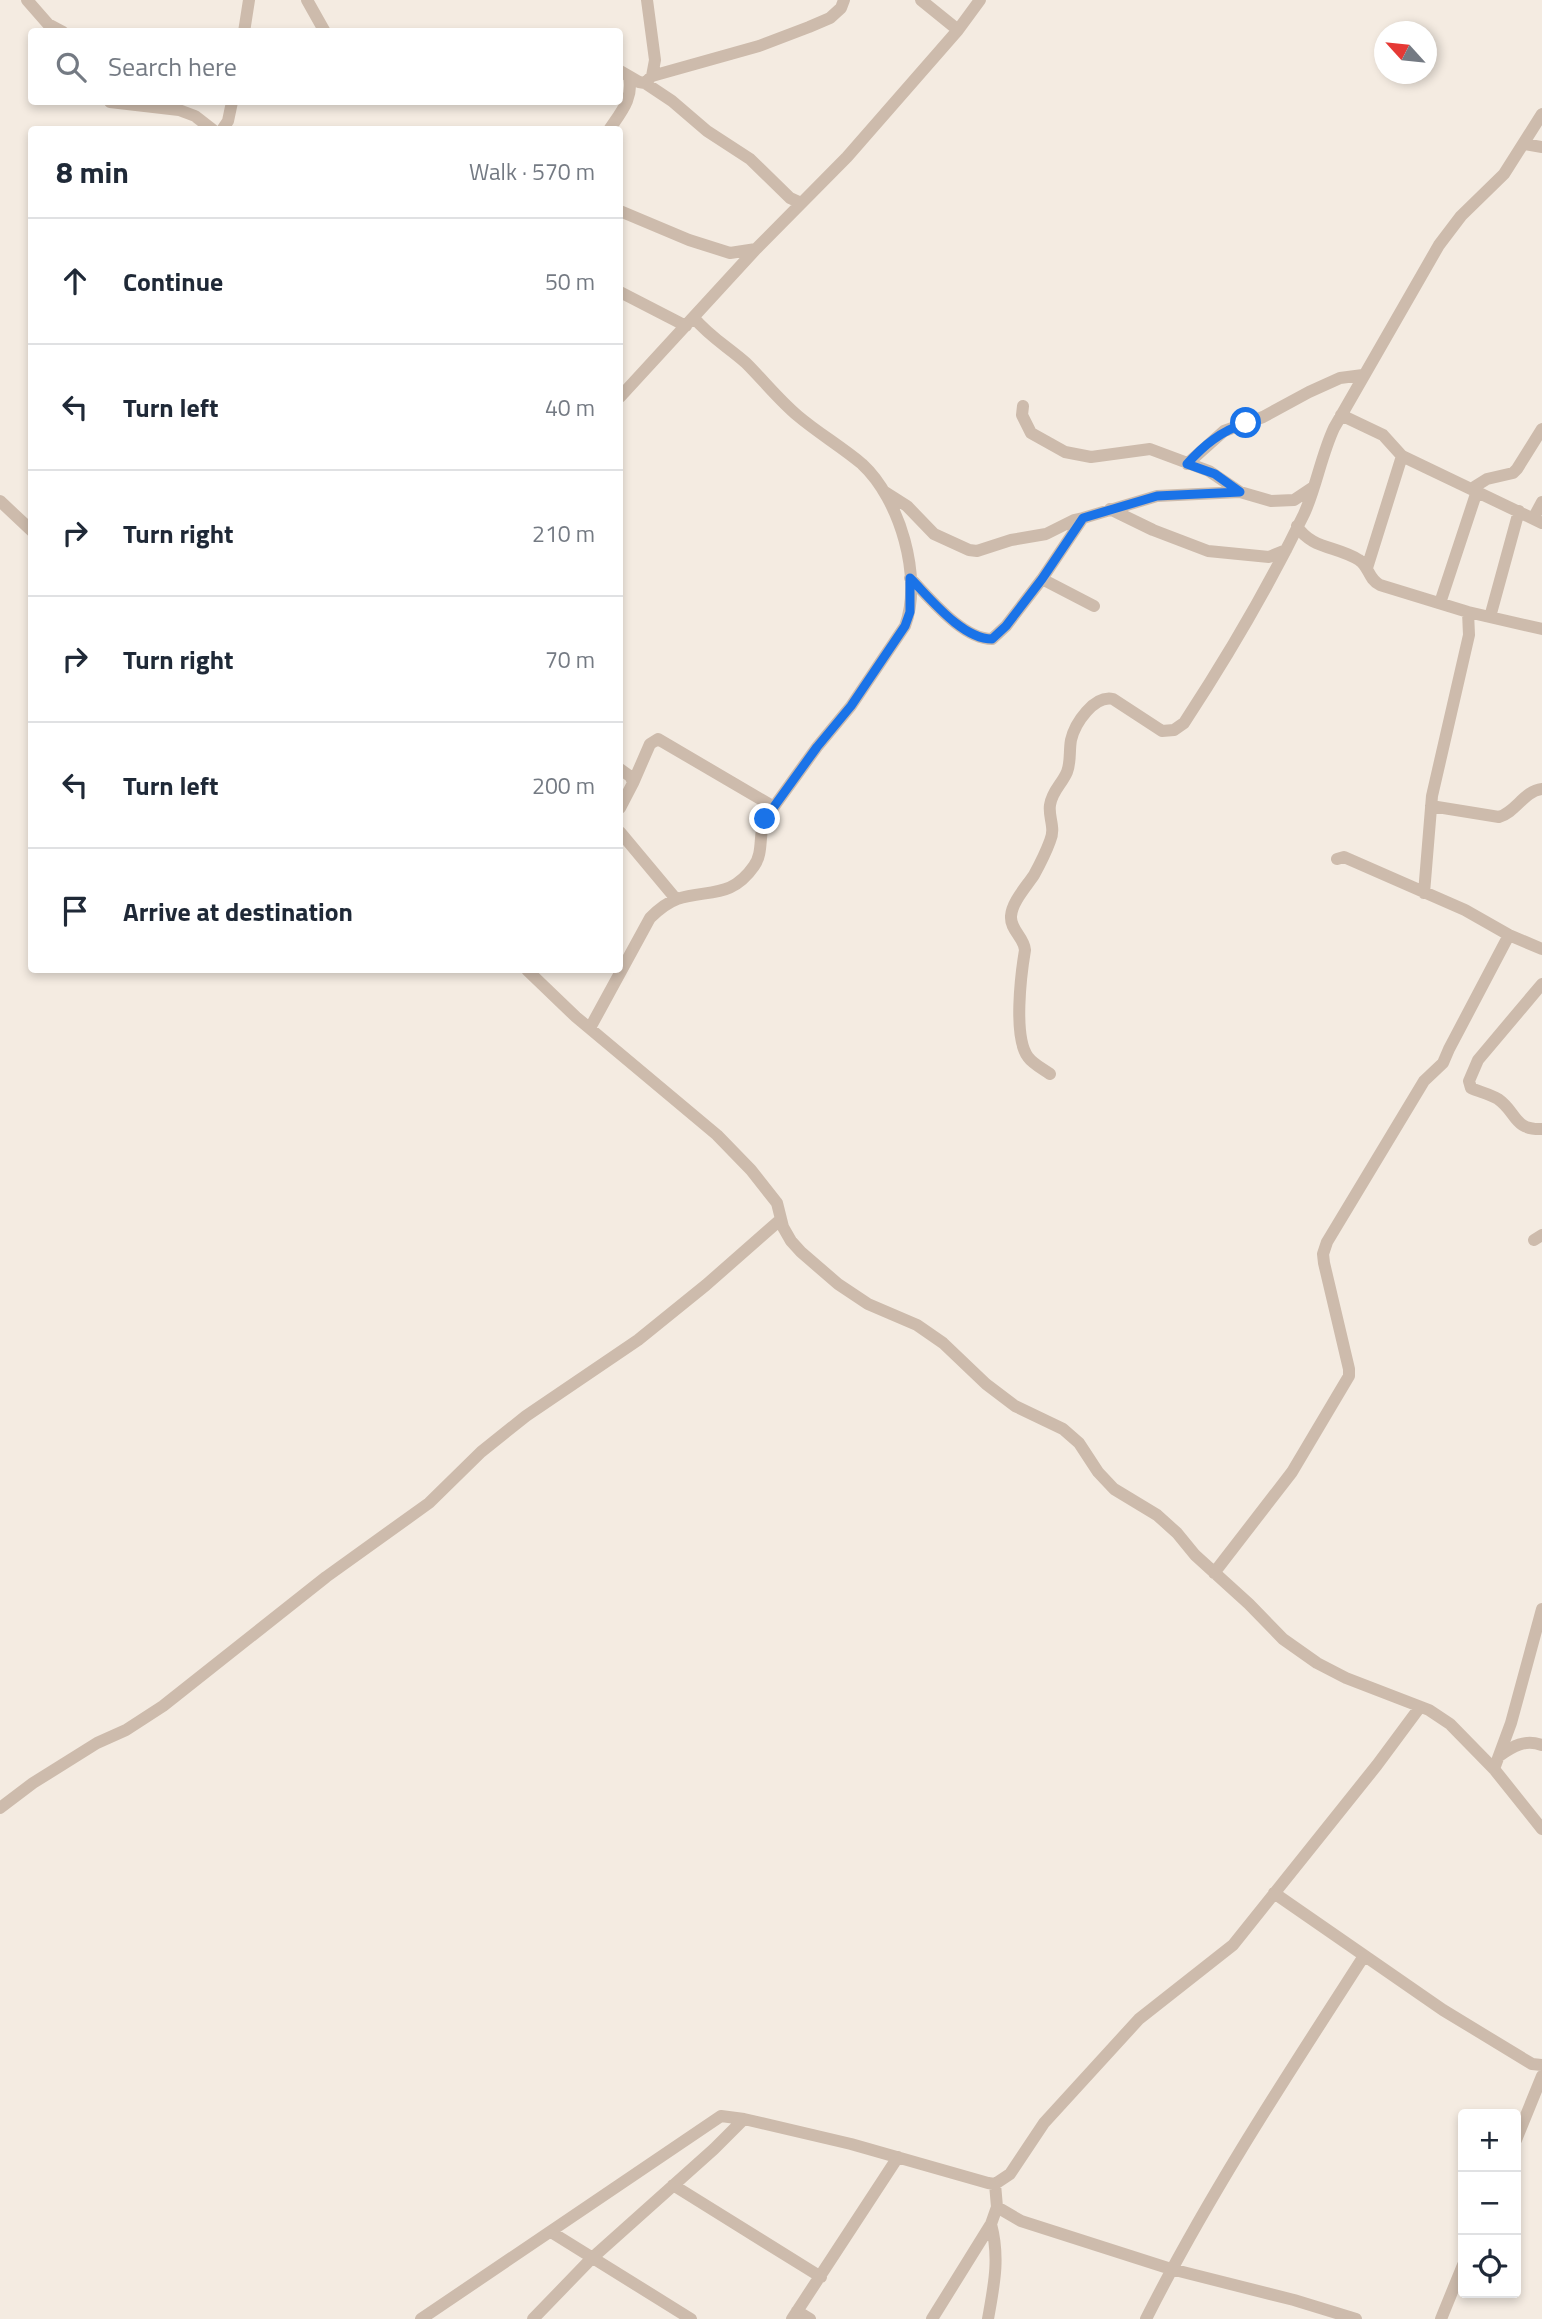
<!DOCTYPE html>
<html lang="en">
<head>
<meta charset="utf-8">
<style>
	:root { --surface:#fff; --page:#f6f6f7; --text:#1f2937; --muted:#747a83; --line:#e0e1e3 }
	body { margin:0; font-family:"Titillium Web",sans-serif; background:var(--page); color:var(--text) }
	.controls { position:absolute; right:21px; bottom:21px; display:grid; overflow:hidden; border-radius:7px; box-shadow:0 4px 10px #0003 }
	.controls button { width:63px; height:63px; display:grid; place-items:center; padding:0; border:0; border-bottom:2px solid var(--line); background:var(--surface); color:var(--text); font:35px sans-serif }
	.compass { position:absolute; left:1374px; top:21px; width:63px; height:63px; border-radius:50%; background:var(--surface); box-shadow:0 4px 10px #0003; rotate:297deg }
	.stop { position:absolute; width:21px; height:21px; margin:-16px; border:5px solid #1a73e8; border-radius:50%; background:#fff }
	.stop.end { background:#1a73e8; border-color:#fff; box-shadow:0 2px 7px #0008 }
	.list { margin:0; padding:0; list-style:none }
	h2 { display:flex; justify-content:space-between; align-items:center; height:91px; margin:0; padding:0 28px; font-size:30px }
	h2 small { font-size:23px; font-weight:400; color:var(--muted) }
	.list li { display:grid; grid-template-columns:46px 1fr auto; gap:21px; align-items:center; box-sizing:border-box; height:126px; padding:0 28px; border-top:2px solid var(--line) }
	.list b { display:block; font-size:26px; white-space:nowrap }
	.list em { font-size:23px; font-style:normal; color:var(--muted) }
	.icon { flex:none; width:38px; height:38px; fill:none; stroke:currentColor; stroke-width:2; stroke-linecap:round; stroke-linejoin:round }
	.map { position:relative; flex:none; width:1542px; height:2319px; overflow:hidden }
	.search { position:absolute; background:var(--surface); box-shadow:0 4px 10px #0003; left:28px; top:28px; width:595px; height:77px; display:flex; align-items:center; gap:18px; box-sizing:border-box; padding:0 24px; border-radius:7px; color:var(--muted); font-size:26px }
	.panel { position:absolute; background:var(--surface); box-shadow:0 4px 10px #0003; left:28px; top:126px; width:595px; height:847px; border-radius:7px }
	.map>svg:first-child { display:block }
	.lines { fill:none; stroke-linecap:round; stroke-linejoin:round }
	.minor { stroke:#cdbbac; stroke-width:12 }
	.route { stroke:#1a73e8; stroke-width:9 }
</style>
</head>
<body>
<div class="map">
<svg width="1542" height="2319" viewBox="0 0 1542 2319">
	<rect width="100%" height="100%" fill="#f4ebe1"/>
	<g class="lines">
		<path class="minor" d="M27,0L48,24L63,32
			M307,0L325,32
			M647,0L655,60L652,76
			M921,0L958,30
			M244,32L249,0
			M620,71L639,82L645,83L652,76L759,46L809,27L830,18L841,8L844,0
			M645,83L672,101L707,131L750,159L790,198L801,203
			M110,102L179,110L195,116L213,130
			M222,130L228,121L232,102
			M609,130C621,112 634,98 629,76
			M1524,144L1542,147
			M620,211L689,240L730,253L756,249
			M620,292L686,326
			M620,397L756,249L847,157L958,30L980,0
			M1023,406L1022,415L1031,433L1065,452L1091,457L1150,449L1209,471L1240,492L1271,501L1294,500L1312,488
			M1341,415L1383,435L1402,456L1542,523
			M1187,464L1224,431L1263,417L1309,392L1340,378L1363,375
			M1471,489L1487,479L1513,473L1517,469L1542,429
			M885,492L907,506L934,534L969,550L977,551L1011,540L1046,534L1074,520L1083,518
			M0,501L32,531
			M1110,509L1153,530L1208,551L1269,557L1286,550
			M1534,517L1542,502
			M1297,526C1311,549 1337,546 1359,560C1369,566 1368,579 1380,585L1468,612L1542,629
			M1367,568L1402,456
			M910,578C930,598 962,639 992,639L1006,626L1042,579L1083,518L1157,496L1240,492
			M1042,579L1094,606
			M1440,603L1477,491
			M1490,617L1519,511
			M620,769L631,777L633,783L620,808
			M633,783L650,744L658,739L774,807
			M1431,806L1499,817C1516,812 1524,791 1542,789
			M620,832L676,899
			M1337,859L1344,857L1465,910L1509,935L1542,949
			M1424,893L1432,796L1469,635L1468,612
			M527,970L576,1017L717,1135L751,1170L777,1203L783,1227L791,1241L801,1252L838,1284L868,1304L917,1325L943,1343L986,1384L1015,1406L1063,1429L1079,1443L1098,1472L1114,1489L1157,1515L1177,1533L1195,1555L1249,1604L1283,1639L1317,1663L1346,1678L1429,1710L1450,1724L1494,1769L1542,1829
			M1542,984L1478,1060L1469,1081L1471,1088C1480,1092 1490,1094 1498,1099C1517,1112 1513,1130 1542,1129
			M590,1028L650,918C658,910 666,903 677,899C709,889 731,899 754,866C764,852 758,834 765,819L817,747L851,706L905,626C923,578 900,499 862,464C842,447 818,433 798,416C779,400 764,381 746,363C728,347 710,337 694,318
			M1050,1074C1043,1069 1033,1064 1028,1057C1013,1037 1021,974 1025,950C1024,937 1010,930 1011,916C1012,902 1026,887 1034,875C1040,864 1046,852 1050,841C1056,828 1048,817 1050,805C1052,791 1062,784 1067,772C1071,762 1069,751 1071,740C1075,723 1094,695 1113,699L1162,731L1174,730L1184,723C1228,656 1269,586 1304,514C1316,488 1321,456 1334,428L1439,245L1461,216L1504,174L1542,114
			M1534,1240L1542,1235
			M1214,1573L1292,1472L1349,1376V1369L1324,1263L1323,1254L1327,1242L1424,1081L1443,1063L1449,1049L1509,935
			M1499,1756C1513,1746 1525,1739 1542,1745
			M1494,1769L1511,1723L1542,1609
			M0,1808L33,1783L97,1743L126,1730L163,1706L326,1577L429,1503L481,1452L526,1416L638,1340L706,1285L780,1220
			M1274,1893L1443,2010L1532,2064L1542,2065
			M1516,2140L1542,2076
			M673,2185L821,2277
			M997,2207L1021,2221L1171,2269L1294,2300L1356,2319
			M551,2232L691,2319
			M797,2311L810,2319
			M421,2319L721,2116L744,2119L851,2144L988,2183L995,2184L1010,2174L1044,2123L1139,2019L1233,1945L1377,1765L1420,1707
			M533,2319L591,2259L714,2149L744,2119
			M792,2319L898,2157
			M932,2319L991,2224L997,2207L995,2184
			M988,2319C994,2285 1000,2258 991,2224
			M1146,2319C1209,2194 1288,2074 1364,1956
			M1441,2319L1463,2265"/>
	</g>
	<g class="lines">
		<path class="route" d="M765,819L817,747L851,706L905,626L910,612V578C930,598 962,639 992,639L1006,626L1042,579L1083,518L1157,496L1240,492L1215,474L1187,464C1204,445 1221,431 1246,423"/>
	</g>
</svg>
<div class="controls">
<button>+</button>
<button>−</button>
<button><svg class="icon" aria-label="locate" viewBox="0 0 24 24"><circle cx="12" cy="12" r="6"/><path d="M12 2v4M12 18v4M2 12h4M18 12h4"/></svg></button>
</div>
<svg class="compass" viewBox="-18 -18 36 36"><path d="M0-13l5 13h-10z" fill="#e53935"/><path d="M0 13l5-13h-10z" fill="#747a83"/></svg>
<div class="stop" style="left:1246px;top:423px"></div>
<div class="stop end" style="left:765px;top:819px"></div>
<div class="search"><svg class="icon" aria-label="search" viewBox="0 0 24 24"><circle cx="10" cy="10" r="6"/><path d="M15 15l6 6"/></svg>Search here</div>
<section class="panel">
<h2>8 min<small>Walk · 570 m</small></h2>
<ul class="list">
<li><svg class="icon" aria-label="ahead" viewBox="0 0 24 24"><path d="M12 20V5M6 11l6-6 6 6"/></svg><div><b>Continue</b></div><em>50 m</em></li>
<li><svg class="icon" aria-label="left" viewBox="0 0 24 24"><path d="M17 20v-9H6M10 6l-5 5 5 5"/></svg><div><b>Turn left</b></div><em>40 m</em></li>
<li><svg class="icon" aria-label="right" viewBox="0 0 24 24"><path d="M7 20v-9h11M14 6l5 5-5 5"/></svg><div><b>Turn right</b></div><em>210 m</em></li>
<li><svg class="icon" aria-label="right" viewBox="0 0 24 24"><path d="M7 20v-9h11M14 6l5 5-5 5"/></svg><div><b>Turn right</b></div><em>70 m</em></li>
<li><svg class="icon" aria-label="left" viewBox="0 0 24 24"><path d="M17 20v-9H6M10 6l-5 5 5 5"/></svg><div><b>Turn left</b></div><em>200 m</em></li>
<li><svg class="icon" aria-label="arrive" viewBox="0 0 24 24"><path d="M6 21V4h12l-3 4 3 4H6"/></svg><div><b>Arrive at destination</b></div></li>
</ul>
</section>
</div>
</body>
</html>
